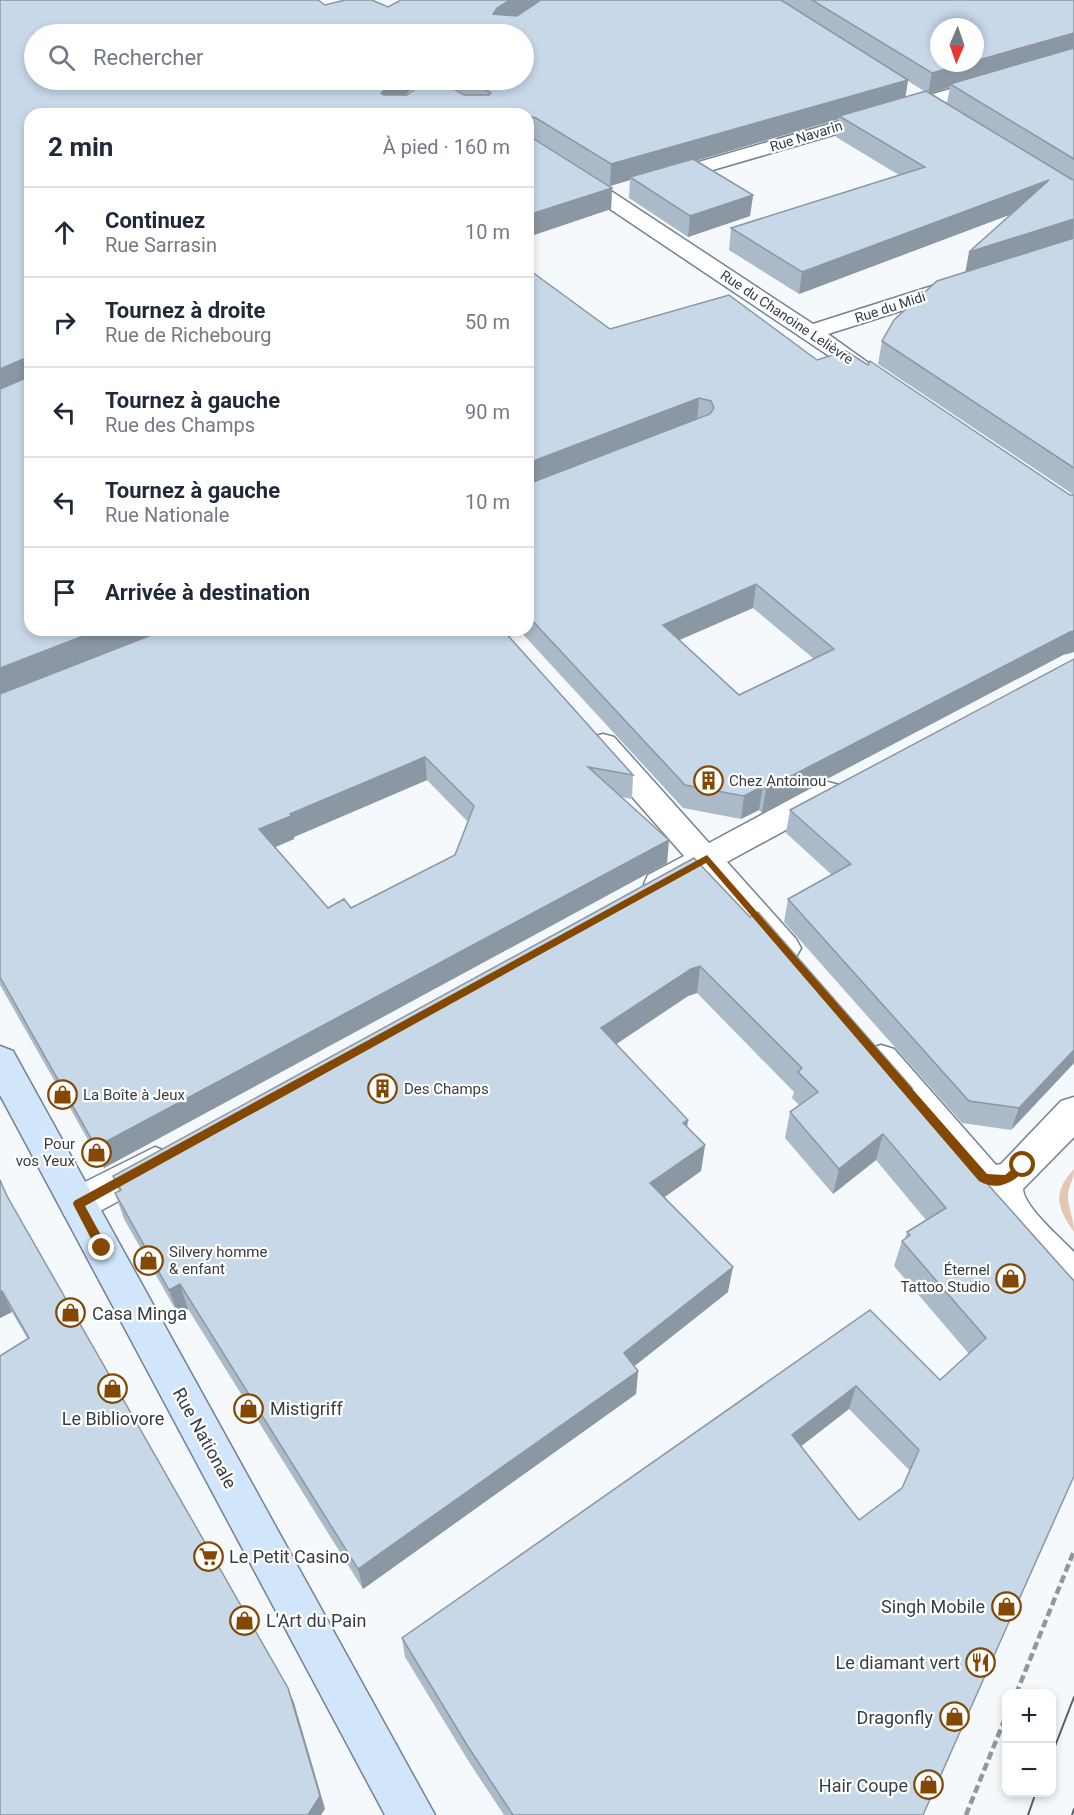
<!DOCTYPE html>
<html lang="fr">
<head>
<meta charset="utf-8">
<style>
	:root { --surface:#fff; --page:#f2f2f3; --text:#1f2937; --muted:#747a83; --line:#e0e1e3 }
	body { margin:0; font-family:Roboto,sans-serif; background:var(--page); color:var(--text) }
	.controls { position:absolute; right:18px; bottom:18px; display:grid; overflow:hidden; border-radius:12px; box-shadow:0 3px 9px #0003 }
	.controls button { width:54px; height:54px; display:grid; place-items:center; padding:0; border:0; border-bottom:2px solid var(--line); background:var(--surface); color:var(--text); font:30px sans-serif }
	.compass { position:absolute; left:930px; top:18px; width:54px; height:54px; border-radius:50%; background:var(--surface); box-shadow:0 3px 9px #0003; rotate:182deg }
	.stop { position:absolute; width:18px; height:18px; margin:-14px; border:4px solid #844802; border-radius:50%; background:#fff }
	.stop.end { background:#844802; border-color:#fff; box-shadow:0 2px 6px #0008 }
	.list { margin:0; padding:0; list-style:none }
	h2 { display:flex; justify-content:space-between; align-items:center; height:78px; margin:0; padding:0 24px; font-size:26px }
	h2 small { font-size:20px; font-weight:400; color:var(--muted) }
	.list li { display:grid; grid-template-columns:39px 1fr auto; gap:18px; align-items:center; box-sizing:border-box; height:90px; padding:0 24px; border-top:2px solid var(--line) }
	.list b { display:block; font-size:22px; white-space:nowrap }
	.list p { margin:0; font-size:20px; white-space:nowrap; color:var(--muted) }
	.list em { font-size:20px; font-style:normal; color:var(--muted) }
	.icon { flex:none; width:33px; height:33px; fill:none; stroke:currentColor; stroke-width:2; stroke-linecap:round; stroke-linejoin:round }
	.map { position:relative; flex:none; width:1074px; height:1815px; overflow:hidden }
	.search { position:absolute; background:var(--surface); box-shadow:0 3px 9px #0003; left:24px; top:24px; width:510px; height:66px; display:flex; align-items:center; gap:15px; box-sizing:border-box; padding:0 21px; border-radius:33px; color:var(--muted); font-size:22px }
	.panel { position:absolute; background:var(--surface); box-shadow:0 3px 9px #0003; left:24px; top:108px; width:510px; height:528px; border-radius:18px }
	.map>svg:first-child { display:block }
	.green { fill:#e2c8b4 }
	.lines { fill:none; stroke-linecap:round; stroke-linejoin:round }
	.minor-casing { stroke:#738292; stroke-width:3 }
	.secondary-casing { stroke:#738292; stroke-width:3 }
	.path { stroke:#92979c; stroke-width:4.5; stroke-dasharray:8 4; stroke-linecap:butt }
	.minor { fill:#fff; fill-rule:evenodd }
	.secondary { fill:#d1e6fa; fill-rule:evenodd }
	.tram { stroke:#595f66; stroke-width:2 }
	.wall { fill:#abbac8; fill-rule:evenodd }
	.shaded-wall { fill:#8b97a3 }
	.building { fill:#c7d8e9; stroke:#8b97a3; stroke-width:1.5; fill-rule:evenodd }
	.route { fill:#844802 }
	.labels { text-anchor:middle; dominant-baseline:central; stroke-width:4.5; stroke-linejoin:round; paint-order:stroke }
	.far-street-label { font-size:14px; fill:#363d44; stroke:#fff }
	.poi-label { font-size:15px; fill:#363d44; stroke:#fff; text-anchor:start }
	.near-poi-label { font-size:18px; fill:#363d44; stroke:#fff; text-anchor:start }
	.near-street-label { font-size:18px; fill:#363d44; stroke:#fff }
</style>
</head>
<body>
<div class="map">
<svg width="1074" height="1815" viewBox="0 0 1074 1815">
	<rect width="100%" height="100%" fill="#f5f9fc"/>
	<path class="green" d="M1074,1169C1074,1179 1070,1183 1068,1193C1067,1205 1074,1218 1074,1232C1057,1208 1052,1192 1074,1169Z"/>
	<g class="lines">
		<defs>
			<path id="minor" d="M1074,53V65L668,183H654L651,179L654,175Z
				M528,139L535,141L813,324L954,279H970L973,284L970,289L828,334L888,377L884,382L876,384L868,382L528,154Z
				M603,734L614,737L709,843L817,785L828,782L839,785L844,793L839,801L727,862L796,939L801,948L796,957L784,961L772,957L701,876C684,886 668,899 648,893L644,884L648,875L684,856L592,751L588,744L592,737Z
				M881,1045L894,1049L996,1165L1001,1164L1061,1101L1074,1097V1137L1023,1189C1024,1207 1061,1238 1074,1252V1297L1060,1292L1004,1231L985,1195L970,1188L868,1069L863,1059L868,1049Z
				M155,1147L168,1152L174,1163L168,1174L91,1216L78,1221L65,1216L59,1204L65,1192Z"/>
			<path id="secondary" d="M0,1046L13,1051L435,1815H385L0,1095Z"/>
		</defs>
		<use href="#minor" class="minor-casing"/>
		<use href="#secondary" class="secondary-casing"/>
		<path class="path" d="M1016,1694L1074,1551
			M966,1815L1006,1716"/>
		<use href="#minor" class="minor"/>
		<use href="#secondary" class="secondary"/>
		<path class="tram" d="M1052,1754L1074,1697
			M1028,1815L1036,1792
			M1072,1815L1074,1809"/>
	</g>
	<path class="wall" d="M0,0L388,7L401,0H1074V652L1063,655L762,813L759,810L741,819L683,808L519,630H528V269L610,329L817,360L868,365L1070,495H1074L878,364L882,341L965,272L1011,214L799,294L729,250L731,228L899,175L836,137L839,119L696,161L753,195L750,216L688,237L629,198L630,180L610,186L536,139L533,138L612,188L611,209L528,237V114L30,630L633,775L632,799L621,797L667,863L104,1168L0,985ZM34,34H524V80H448V83L465,95H405ZM908,81L924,91L905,97ZM950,87L947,103L930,93ZM753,608L814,659L739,695L679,640ZM427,780L468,822L455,855L351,908H328L275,847L294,839V837Z
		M790,810L1074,1063L1011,1130L962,1123L784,922L788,899L832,875L786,833Z
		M694,858L912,1088L909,1097L1074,1281L923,1815H504L469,1762L405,1657L402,1638L870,1310L940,1380L969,1354L894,1266L902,1241L905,1239L907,1232L926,1220L876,1160L833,1194L785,1138L790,1112L800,1106L792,1098L794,1092L697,993L688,996L616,1044L687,1127L705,1145L701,1171L664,1197L728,1292L634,1366L638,1371L636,1394L363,1589L188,1309L178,1314L124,1219L115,1193L119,1191L113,1176ZM849,1409L910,1471L902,1488L859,1520L801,1446Z
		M7,1196L288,1688L294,1703L325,1809L27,1338L12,1312L0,1318Z"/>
	<path class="shaded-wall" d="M510,0H541L498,28L493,14L497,8Z
		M1074,33V52L950,84V87L928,94L932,73L967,63H975V61Z
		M397,80H423L383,114L381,93Z
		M908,80L905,100L839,116V119L633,179L630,177V180L610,186L611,164Z
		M1049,180L1044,202L799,294L802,272Z
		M612,188L611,209L528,237V215Z
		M753,195L750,216L688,237L690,216Z
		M1074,219L1073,240L965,274L969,252Z
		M23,359L29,382L0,394V369Z
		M699,398L697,421L528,487V463Z
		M756,584L753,608L661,648L663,625Z
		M99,630H165L0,695V668Z
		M1074,631V652L1063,655L762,813L766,789L1070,632Z
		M425,757L427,780L294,837V839L264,852L259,829L290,814Z
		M763,786L759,810L741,819L744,796Z
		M669,840L667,863L104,1168L96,1147Z
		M700,966L697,993L688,996L600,1055L601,1028L691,969Z
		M1074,1050V1063L1011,1130L1019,1108Z
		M688,1120L685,1146L683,1123Z
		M883,1134L876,1160L833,1194L839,1169Z
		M705,1145L701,1171L648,1209L650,1183Z
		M733,1267L728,1292L622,1376L624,1353Z
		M180,1284L188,1309L178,1314L169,1290Z
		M2,1291L12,1312L0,1318V1292Z
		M638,1371L636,1394L363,1589L358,1569Z
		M856,1386L849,1409L786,1458L792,1435Z
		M288,1688L294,1703L325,1809L321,1815H308Z"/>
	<path class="building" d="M0,0H318L325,5L345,0H372L388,7L401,0H510L497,8L493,14L517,16L541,0H781L908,80L611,164L536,118L528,116V114H30V630H99L0,668V389L26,378V361L23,359L0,369ZM34,34H524V80H471L491,93L489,95H464L439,80H427L407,95H384L381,93L397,80H34Z
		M812,0H1074V33L975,61V27H939V63H967L932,73Z
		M1074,48V159L950,84Z
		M926,91L1071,179L1074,180V219L969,252L1049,180L802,272L731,228L925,167L839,116Z
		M528,135L612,188L528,215Z
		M693,159L753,195L690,216L630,177Z
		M1074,238V468L882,341L894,320L937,281Z
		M528,269L610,329L729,295L817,360L846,351L868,365L870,361L1070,495H1074V631L1070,632L766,789L763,786L744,796L685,785L528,616V484L710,414L714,408L711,401L699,398L528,463ZM756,584L834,649L739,695L663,625Z
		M164,630H503L633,775L588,767L669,840L96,1147L0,977V694ZM425,757L474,806L455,855L351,908L344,899L328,908L259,829L291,816L290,814Z
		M1074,659V1050L1019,1108L969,1101L788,899L851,864L790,810Z
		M694,858L750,917L758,912L912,1088L900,1086L1074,1281V1476L923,1815H513L467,1745L402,1638L870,1310L940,1380L986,1338L902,1241L910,1235L907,1232L946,1208L883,1134L839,1169L790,1112L818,1092L798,1072L802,1068L700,966L691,969L601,1028L688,1120L683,1123L705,1145L650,1183L733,1267L624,1353L638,1371L358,1569L180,1284L169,1290L115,1193L121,1190L113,1176ZM856,1386L919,1450L902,1488L859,1520L792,1435Z
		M0,1180L7,1196L288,1688L320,1796L308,1815H0V1356L29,1338L2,1291L0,1292Z"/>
	<path class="route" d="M707,855L987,1174L1005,1175L1023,1160L1029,1165L1027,1169C1013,1182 998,1192 979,1181L706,863L85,1206L108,1248L106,1252H98L73,1204L74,1201Z"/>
	<defs>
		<symbol id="building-ring" viewBox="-11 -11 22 22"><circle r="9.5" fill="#fff" stroke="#844802" stroke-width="1.5"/><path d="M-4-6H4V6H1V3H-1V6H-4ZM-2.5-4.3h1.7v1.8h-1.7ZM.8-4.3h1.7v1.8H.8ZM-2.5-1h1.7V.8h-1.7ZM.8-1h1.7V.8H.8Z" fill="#844802"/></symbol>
		<symbol id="shop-ring" viewBox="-11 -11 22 22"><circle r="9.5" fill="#fff" stroke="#844802" stroke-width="1.5"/><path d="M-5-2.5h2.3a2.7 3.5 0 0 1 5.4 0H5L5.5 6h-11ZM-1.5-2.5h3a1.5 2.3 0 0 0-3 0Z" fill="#844802"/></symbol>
		<symbol id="supermarket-ring" viewBox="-11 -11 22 22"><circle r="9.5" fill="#fff" stroke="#844802" stroke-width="1.5"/><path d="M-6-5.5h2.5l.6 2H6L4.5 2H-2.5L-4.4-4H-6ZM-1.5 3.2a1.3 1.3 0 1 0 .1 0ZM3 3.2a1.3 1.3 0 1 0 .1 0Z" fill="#844802"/></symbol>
		<symbol id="restaurant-ring" viewBox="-11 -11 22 22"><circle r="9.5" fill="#fff" stroke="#844802" stroke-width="1.5"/><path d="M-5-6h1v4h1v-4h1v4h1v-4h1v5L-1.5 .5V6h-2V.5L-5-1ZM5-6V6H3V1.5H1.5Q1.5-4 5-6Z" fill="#844802"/></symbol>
	</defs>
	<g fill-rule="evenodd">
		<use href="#building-ring" x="692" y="764" width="33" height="33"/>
		<use href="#building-ring" x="366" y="1072" width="33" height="33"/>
		<use href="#shop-ring" x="46" y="1078" width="33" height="33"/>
		<use href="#shop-ring" x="80" y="1136" width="33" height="33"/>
		<use href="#shop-ring" x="132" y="1244" width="33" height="33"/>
		<use href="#shop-ring" x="994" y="1262" width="33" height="33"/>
		<use href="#shop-ring" x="54" y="1296" width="33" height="33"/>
		<use href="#shop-ring" x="96" y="1372" width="33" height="33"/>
		<use href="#shop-ring" x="232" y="1392" width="33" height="33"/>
		<use href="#supermarket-ring" x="192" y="1540" width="33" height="33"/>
		<use href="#shop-ring" x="990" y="1590" width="33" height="33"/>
		<use href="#shop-ring" x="228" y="1604" width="33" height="33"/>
		<use href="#restaurant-ring" x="964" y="1646" width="33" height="33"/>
		<use href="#shop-ring" x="938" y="1700" width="33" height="33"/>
		<use href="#shop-ring" x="912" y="1768" width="33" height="33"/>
	</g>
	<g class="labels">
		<g class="far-street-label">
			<text transform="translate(806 136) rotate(-17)">Rue Navarin</text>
			<text transform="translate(890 307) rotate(-18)">Rue du Midi</text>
			<text transform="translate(787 317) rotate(34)">Rue du Chanoine Lelièvre</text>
		</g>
		<g class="poi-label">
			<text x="729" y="781">Chez Antoinou</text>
			<text x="404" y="1089">Des Champs</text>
			<text x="83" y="1095">La Boîte à Jeux</text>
			<text x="75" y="1144" text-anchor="end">Pour<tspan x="75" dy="17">vos Yeux</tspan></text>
			<text x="169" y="1252">Silvery homme<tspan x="169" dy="17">&amp; enfant</tspan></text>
			<text x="990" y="1270" text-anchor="end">Éternel<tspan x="990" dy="17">Tattoo Studio</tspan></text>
		</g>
		<g class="near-poi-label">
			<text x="92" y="1313">Casa Minga</text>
			<text x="270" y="1408">Mistigriff</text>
			<text x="113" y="1418" text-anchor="middle">Le Bibliovore</text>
			<text x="229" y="1556">Le Petit Casino</text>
			<text x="985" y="1606" text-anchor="end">Singh Mobile</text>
			<text x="266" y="1620">L'Art du Pain</text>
			<text x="960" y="1662" text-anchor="end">Le diamant vert</text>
			<text x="933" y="1717" text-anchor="end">Dragonfly</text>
			<text x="908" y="1785" text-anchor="end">Hair Coupe</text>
		</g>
		<g class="near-street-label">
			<text transform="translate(205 1438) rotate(61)">Rue Nationale</text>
		</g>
	</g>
</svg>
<div class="controls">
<button>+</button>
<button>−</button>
</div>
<svg class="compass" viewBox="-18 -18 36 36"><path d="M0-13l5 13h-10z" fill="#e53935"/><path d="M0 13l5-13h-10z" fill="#747a83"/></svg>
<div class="stop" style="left:1023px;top:1165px"></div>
<div class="stop end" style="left:102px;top:1248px"></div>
<div class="search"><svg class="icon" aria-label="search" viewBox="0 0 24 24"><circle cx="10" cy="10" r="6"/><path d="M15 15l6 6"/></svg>Rechercher</div>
<section class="panel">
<h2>2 min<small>À pied · 160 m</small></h2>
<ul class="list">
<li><svg class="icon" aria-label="ahead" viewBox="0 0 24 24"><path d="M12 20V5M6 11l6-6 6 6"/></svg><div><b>Continuez</b><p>Rue Sarrasin</p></div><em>10 m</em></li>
<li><svg class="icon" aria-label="right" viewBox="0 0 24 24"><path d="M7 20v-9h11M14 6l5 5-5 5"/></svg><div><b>Tournez à droite</b><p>Rue de Richebourg</p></div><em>50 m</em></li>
<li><svg class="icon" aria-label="left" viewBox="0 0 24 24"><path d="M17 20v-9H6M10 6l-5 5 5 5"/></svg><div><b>Tournez à gauche</b><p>Rue des Champs</p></div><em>90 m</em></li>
<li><svg class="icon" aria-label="left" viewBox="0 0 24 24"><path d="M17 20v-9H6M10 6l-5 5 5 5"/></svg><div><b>Tournez à gauche</b><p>Rue Nationale</p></div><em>10 m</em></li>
<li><svg class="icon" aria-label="arrive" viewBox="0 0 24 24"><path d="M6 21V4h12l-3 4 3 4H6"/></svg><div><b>Arrivée à destination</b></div></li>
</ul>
</section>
</div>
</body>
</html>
